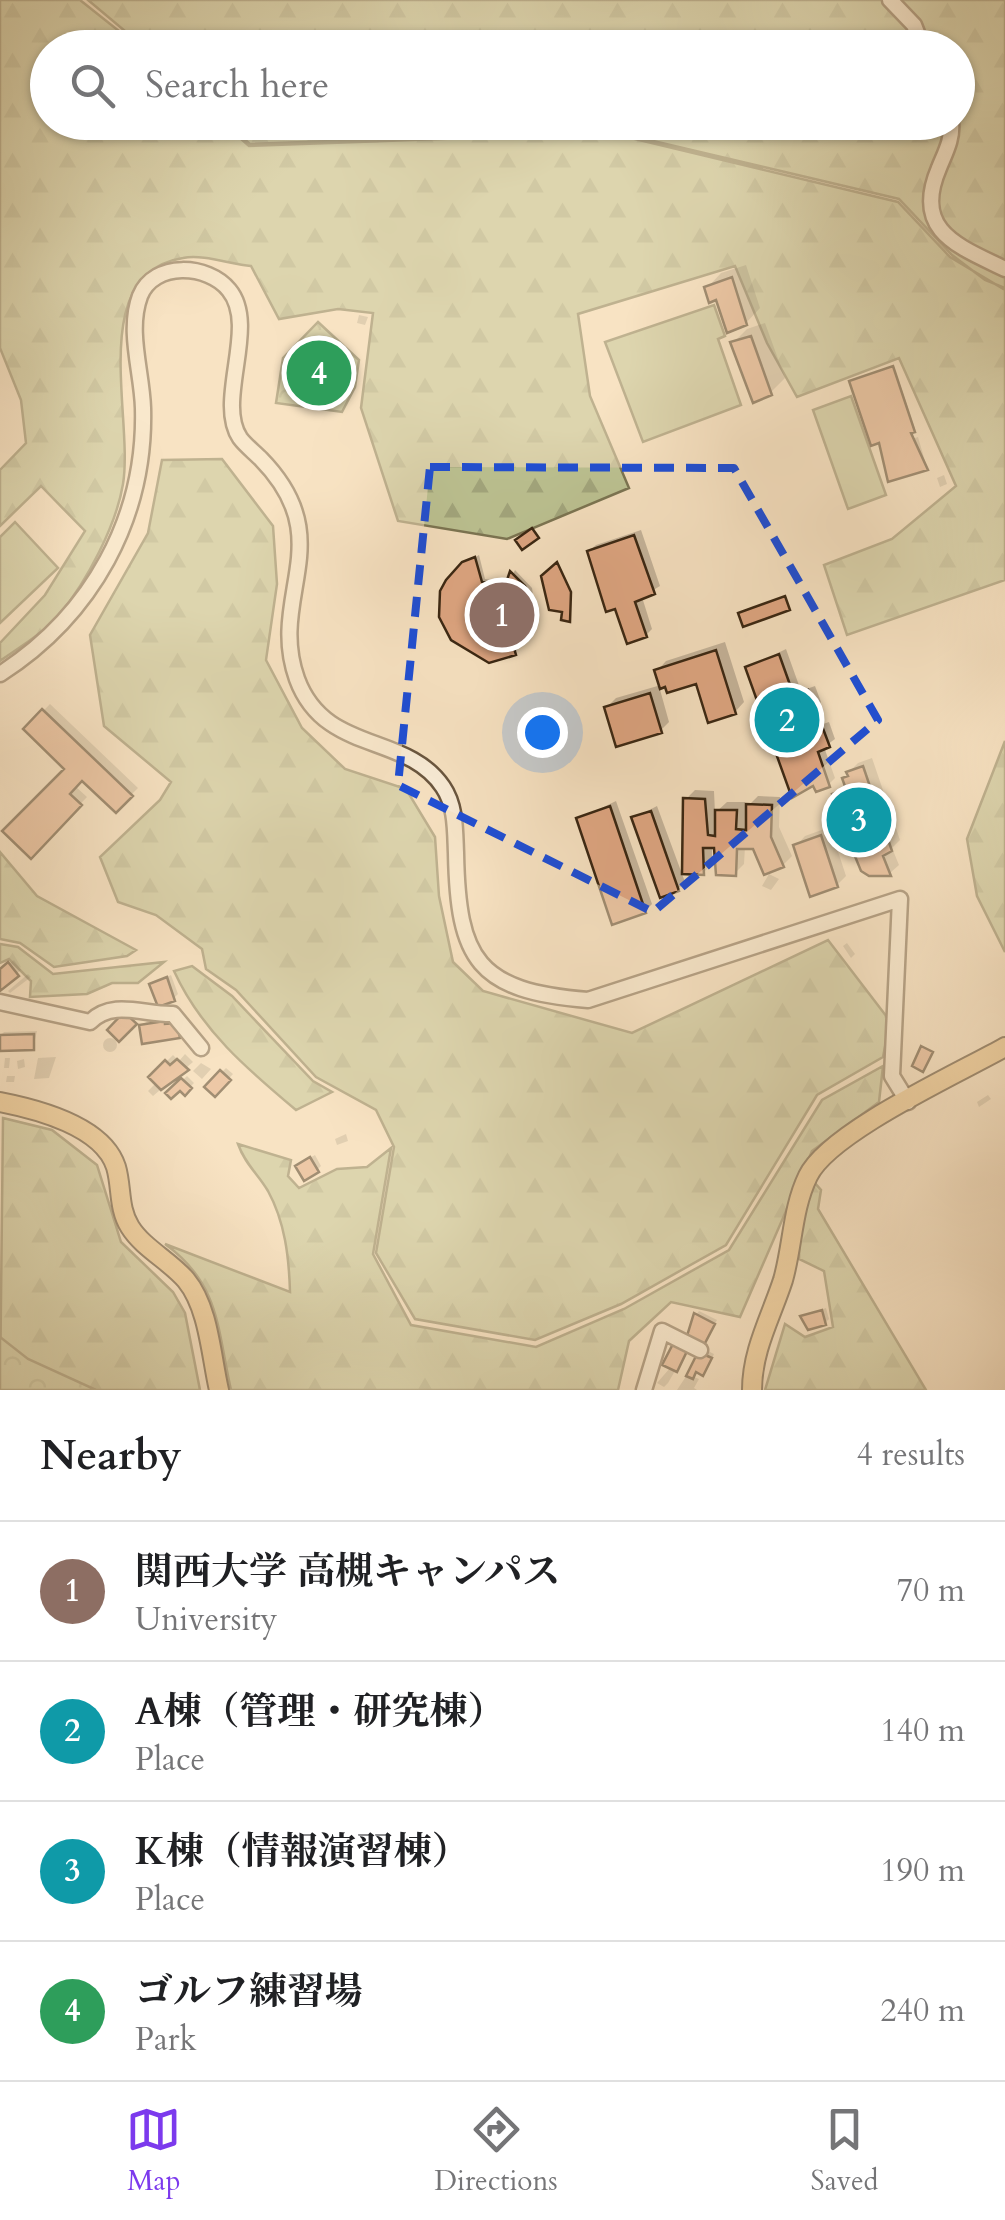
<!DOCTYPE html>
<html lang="en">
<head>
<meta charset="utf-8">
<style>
	:root { --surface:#fff; --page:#f6f6f6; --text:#202124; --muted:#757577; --line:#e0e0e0; --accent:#7c3aed }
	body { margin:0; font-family:Cardo,"Noto Serif JP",serif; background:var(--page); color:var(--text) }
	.you { position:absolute; left:542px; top:732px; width:35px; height:35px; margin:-25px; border:8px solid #fff; border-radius:50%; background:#1a73e8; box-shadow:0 0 0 15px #1a73e833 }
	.badge { display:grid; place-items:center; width:65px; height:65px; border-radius:50%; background:var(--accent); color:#fff; font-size:32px; font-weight:700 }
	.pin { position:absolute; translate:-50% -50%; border:5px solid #fff; box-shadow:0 2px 10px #0006 }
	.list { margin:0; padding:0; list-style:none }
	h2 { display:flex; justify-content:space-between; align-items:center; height:130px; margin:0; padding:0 40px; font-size:42px }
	h2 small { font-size:32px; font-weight:400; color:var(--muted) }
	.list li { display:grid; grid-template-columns:65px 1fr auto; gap:30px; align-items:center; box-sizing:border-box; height:140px; padding:0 40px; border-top:2px solid var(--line) }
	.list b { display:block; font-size:38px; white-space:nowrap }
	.list p { margin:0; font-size:32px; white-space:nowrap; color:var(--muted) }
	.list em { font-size:32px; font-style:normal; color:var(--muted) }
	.icon { flex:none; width:55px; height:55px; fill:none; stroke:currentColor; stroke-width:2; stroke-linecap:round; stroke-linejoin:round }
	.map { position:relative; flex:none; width:1005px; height:1390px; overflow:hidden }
	.search { position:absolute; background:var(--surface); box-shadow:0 2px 8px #0004; left:30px; right:30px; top:30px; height:110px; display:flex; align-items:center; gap:25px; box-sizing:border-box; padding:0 35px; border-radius:55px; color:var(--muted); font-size:38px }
	.sheet { height:690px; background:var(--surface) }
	nav { display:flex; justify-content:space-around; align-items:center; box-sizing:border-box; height:140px; border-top:2px solid var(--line); background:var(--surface); font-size:28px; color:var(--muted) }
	nav a { display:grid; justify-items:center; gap:5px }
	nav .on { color:var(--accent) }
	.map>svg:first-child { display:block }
	.forest { fill:url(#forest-firs); stroke:#7b7553; stroke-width:2.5 }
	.park { fill:url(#park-crowns); stroke:#7b7553; stroke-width:2.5 }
	.pitch { fill:#bdc494; stroke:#7b7553; stroke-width:2.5 }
	.shadow { fill:#0003 }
	.building { fill:#e0a783; stroke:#392612; stroke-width:2.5 }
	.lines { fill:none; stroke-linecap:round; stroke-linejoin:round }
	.minor-casing { stroke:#69553e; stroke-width:19 }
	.major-casing { stroke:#392612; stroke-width:22 }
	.minor { stroke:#faedd8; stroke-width:14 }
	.major { stroke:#ecc282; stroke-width:18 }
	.marked { fill:none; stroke:#1d4ed8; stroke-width:8; stroke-dasharray:20 12; stroke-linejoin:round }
</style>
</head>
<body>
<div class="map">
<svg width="1005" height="1390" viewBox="0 0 1005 1390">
	<defs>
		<pattern id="forest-firs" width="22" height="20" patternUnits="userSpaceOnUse" patternTransform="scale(2.5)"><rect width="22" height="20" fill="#bdc494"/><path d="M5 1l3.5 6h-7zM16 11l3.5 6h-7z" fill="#a3a87f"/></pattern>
		<pattern id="park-crowns" width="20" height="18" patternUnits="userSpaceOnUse" patternTransform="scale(2.5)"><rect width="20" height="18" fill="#bdc494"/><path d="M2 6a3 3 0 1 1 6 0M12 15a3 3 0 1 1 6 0" fill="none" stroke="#a3a87f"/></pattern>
	</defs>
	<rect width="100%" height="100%" fill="#f8e3c3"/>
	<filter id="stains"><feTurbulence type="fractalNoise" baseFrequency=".002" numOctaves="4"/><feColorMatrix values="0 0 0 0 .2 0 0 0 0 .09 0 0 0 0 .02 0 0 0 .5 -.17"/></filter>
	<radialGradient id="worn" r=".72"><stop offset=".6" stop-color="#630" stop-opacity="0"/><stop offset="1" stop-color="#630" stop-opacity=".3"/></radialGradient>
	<path class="forest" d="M0,0H80L139,47L48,48V122L223,123L249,146L610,133L898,202L950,257L1005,290V580L847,635L824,565L892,539L956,486L899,358L797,397L767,343L735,266L578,314L590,396L629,488L507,539L398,521L361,408L373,313L338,309L279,319L251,266C230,264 203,254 183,258C86,273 134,417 123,484C116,526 87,581 60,614C44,633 20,647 0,661V643L45,595L85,531L41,486L0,526V470L26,443L21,400L0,348Z
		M88,0H1005V288L985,280L952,255L899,199L611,131L250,144L226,123L958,122V48L144,47Z
		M222,459L273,526L277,584L266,660L302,728L345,769L406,789L435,837L439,896L453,962L483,991L632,1033L828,940L890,1021L883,1057L817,1095L726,1245L621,1304L535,1340L415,1319L376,1253L394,1147L376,1110L316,1077L236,990L206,969L202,949L156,915L118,902L100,857L160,800L171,782L104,726L90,635L148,533L162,460Z
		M1005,741V952L977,896L967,839Z
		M0,852L37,896L136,950L127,956L54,967L20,943L0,939Z
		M0,944L18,947L53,974L164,962L138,983H112L87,994L30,997L31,981L9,959L0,963Z
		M192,966L232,996L313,1081L332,1092L296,1110C247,1069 201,1030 174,971Z
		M883,1066L879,1102L812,1151L740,1317L671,1302L629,1341L618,1390H231C217,1328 220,1284 165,1244L290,1292C289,1257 285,1222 268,1191C258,1174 245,1164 238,1144L291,1160L288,1176L299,1188L337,1169L367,1167L391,1148L373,1254L411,1325L536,1347L624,1309L729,1250L822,1100Z
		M3,1118L52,1130L97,1165L121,1242L173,1292L185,1313L200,1390H0Z
		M814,1182L821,1190L818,1209L926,1390H765L785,1324L805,1337L833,1327L824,1271L799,1259L800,1208Z"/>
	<path class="park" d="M318,322L359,360L355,387L342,412L276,403L283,358Z
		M0,1337L28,1359L96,1390H0Z"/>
	<path class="pitch" d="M714,305L725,336L718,339L741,405L643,442L605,342Z
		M851,396L886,495L848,509L813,410Z
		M15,522L58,568L0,623V537Z"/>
	<path class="shadow" d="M746,265L760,308L746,323L707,288L721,273Z
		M359,315L368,317L365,325L357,323Z
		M765,323L785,378L771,392L733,343L747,329Z
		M894,367L915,429L912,439L918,437L927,468L881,440L853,381Z
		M944,475L947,484L940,487L937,478Z
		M641,530L660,586L642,597L652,629L646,635L617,605L589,551L596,545Z
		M479,555L485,579L509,583L515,570L532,588L535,609L515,635L518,649L514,653L464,564Z
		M725,642L744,702L735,712L698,680L659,686L669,722L660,731L607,707L616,698L661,685L657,671L666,661Z
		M786,649L801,691L815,686L821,702L814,709L820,725L829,722L835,739L824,747L835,778L829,784L747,668Z
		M50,704L138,788L116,810L83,778L75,786L87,797L31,855L68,768L26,729Z
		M872,758L900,840L892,848L899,865L890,873L840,809L835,794L847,784L849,772L858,763Z
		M695,790L714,791L715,813L727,802H745V809L758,796L780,797L779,827L792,856L783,865L755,847H745L744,864L735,873L717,845H712V864L703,873L686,799Z
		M616,801L652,904L645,911L579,819Z
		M657,806L685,882L678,889L634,818Z
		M830,827L846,876L837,885L796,846L805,836Z
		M769,874L779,879L771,890L762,886Z
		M847,943L855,954L851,958L843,946Z
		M14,960L21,970L0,988V971Z
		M28,974L31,977L10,993L8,991Z
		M171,975L178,994L174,998L152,984Z
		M171,1016L185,1029L179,1036L142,1026L149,1019Z
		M37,1031L33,1048L0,1036L4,1032Z
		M103 1045a7 7 0 1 1 14 0a7 7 0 1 1-14 0Z
		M185,1054L193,1062L153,1096L148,1091L157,1082L151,1077L173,1055L179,1061Z
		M56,1057L49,1078L34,1079L38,1058Z
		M5,1058H10L9,1068H4Z
		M24,1059L25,1067L18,1069L17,1061Z
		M201,1063L211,1069L202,1079L193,1071Z
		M226,1068L233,1074L215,1093L208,1086Z
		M7,1076H15L14,1082H6Z
		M187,1076L194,1083L185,1092L180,1087L169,1093Z
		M988,1095L991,1099L979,1107L977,1102Z
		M346,1134L348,1141L337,1145L335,1139Z
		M315,1155L321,1166L317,1170L302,1162Z
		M826,1308L829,1319L825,1323L803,1316Z
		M699,1311L717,1320L707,1338L696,1315Z
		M690,1345L668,1383L664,1387L657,1383Z
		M704,1349L714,1354L707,1369L698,1370L694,1377L699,1379L694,1388L697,1390H677Z"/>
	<path class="building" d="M732,277L747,325L727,333L716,300L709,303L704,287Z
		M751,336L772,395L753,403L730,342Z
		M893,366L915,432L911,433L928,470L888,482L879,443L871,446L849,381Z
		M532,528L539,538L522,550L515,540Z
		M634,535L655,594L635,602L647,637L627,644L615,609L606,612L587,551Z
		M475,557L482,582L505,586L510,571L525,586L533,607L528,624L512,641L516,655L489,663L451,640L439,617L440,591L446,580L462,562Z
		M557,562L571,592L570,622L561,620L562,612L549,610L541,576Z
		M785,596L790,610L743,627L738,613Z
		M716,650L736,714L708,723L696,684L667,693L665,687L660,689L654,670Z
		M779,654L794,696L808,690L816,711L807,714L813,730L822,726L830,747L818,752L830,787L816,792L813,786L792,798L745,667Z
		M650,693L662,733L616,747L604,707Z
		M42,709L133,796L116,813L82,781L70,794L82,805L31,859L2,831L64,769L23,729Z
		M863,766L892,851L883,856L891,876H869L861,871L845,832L842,836L836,833L839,827L833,812L838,810L832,794L846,789L842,778L848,776L846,772Z
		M683,798L705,799L708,835L715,836V810H737L736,829L746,830V804L772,805L771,837L784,867L764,875L753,849H737L736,876L716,875L714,848H703L704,875L682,874Z
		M610,806L646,913L612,925L576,818Z
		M651,811L679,891L660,898L631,817Z
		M821,835L838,887L810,897L793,845Z
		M8,962L19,976L0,991V969Z
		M167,977L175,1001L158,1007L149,984Z
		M124,1012L137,1024L119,1042L107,1030Z
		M165,1021V1024L177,1023L180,1038L142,1044L139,1025Z
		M34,1034V1050L0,1051V1035Z
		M921,1046L933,1052L923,1072L912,1066Z
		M177,1059L189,1070L161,1090L148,1077L165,1060L170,1065Z
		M220,1070L231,1080L215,1097L204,1087Z
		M181,1078L192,1088L185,1096L180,1091L171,1099L165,1093Z
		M310,1157L319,1172L304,1181L295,1166Z
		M822,1310L826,1325L808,1330L800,1316Z
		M694,1313L715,1324L704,1345L687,1336Z
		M674,1342L688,1349L677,1372L662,1365Z
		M698,1352L712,1358L703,1376L696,1372L693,1379L686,1376Z"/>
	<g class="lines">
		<defs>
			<path id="minor" d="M890,0L914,25L923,48
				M951,122C953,139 945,153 939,168C912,231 958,246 1005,269
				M0,674C92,615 146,518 143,408C142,372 127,331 140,296C154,261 208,264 229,290C259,326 215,401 240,438C245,445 254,452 261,459C341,541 267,596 297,679C325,755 406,732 443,787C456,806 455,831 456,853C458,960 477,991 588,1000L900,899L892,1076L908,1102
				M0,1002L90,1022C113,999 144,1015 173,1014L201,1048
				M644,1390L662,1331L700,1350"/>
			<path id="major" d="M0,1102C36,1109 103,1126 116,1167C122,1187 118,1208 130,1227C143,1248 170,1261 186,1280C209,1308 211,1356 219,1390
				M752,1390C752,1350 771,1317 783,1280C793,1245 792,1209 808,1176C829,1132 959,1073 1005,1047"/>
		</defs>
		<use href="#minor" class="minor-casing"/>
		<use href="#major" class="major-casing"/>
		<use href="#minor" class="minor"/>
		<use href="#major" class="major"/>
	</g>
	<path d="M0 0H1005V1390H0ZM430,467L734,468L878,720L653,912L398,785Z" fill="#f8e3c3" fill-opacity=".55" fill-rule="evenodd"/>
	<path class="marked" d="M430,467L734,468L878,720L653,912L398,785Z"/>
	<rect width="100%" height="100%" filter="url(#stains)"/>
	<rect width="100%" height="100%" fill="url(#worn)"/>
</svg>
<div class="you"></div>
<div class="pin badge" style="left:502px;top:615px;background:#8d6e63">1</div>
<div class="pin badge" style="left:787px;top:720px;background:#0f9aa8">2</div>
<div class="pin badge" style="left:859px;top:820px;background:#0f9aa8">3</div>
<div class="pin badge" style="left:319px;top:373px;background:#2e9e5b">4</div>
<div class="search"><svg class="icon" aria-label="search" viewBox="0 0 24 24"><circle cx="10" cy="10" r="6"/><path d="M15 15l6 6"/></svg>Search here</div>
</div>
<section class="sheet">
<h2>Nearby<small>4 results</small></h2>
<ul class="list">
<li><span class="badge" style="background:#8d6e63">1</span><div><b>関西大学 高槻キャンパス</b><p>University</p></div><em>70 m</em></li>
<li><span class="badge" style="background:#0f9aa8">2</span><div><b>A棟（管理・研究棟）</b><p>Place</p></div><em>140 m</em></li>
<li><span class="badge" style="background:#0f9aa8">3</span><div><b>K棟（情報演習棟）</b><p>Place</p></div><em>190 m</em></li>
<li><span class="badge" style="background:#2e9e5b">4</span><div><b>ゴルフ練習場</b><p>Park</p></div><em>240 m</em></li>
</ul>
</section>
<nav>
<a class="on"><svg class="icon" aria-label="map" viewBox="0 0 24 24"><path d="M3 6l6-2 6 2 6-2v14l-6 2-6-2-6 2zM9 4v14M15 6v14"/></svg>Map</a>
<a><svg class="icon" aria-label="directions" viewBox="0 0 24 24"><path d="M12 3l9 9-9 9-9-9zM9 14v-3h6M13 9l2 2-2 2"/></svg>Directions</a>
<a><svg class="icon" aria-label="saved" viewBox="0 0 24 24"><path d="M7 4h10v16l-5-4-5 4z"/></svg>Saved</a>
</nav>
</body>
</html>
